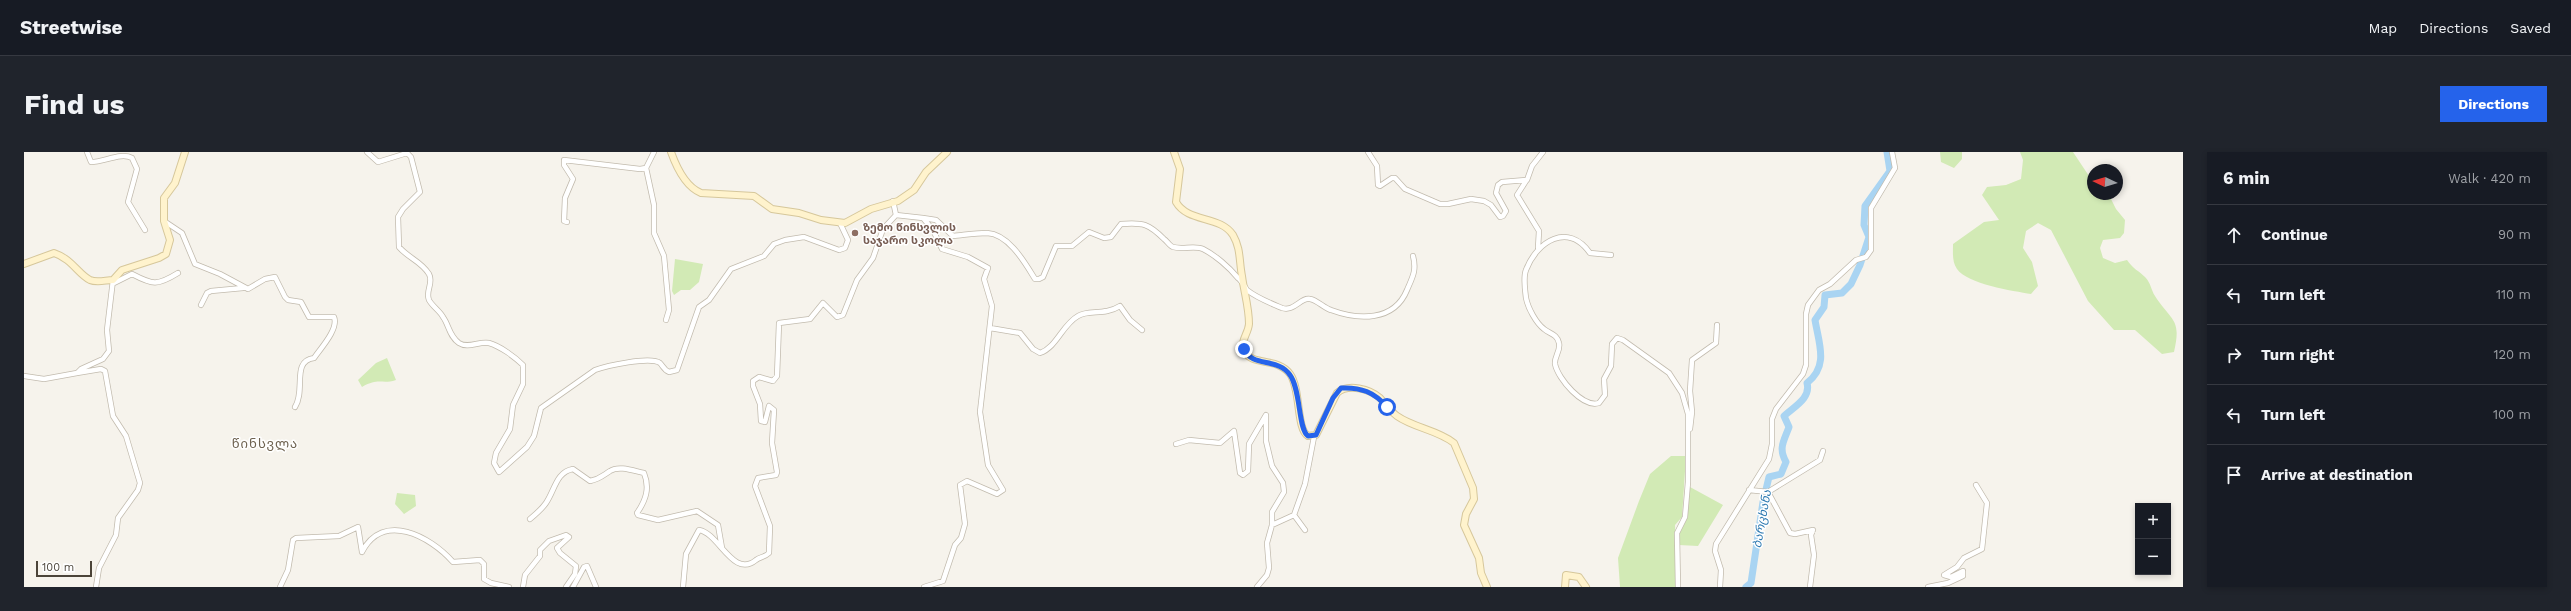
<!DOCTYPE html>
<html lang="en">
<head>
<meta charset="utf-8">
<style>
	:root { --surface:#171b24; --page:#20242c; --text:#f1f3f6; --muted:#9ea1a6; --line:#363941; --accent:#2563eb }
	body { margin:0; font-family:"Work Sans","Noto Sans Georgian",sans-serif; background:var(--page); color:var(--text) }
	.controls { position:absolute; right:12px; bottom:12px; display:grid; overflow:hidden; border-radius:0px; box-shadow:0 2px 6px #0003 }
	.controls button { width:36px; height:36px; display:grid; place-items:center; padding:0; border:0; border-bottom:1px solid var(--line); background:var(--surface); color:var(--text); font:20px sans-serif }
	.compass { position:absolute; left:2063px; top:12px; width:36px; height:36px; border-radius:50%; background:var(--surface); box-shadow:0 2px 6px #0003; rotate:274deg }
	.scale { position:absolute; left:12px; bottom:10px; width:56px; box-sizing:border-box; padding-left:4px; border:2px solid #4b4439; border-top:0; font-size:11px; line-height:14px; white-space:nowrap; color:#4b4439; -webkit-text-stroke:3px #fff; paint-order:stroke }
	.stop { position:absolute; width:12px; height:12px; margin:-9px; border:3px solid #2563eb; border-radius:50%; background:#fff }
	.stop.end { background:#2563eb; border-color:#fff; box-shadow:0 1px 4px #0008 }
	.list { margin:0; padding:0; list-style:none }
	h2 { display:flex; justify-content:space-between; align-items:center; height:52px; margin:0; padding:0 16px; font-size:17px }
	h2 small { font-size:13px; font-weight:400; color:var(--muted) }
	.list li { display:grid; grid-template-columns:26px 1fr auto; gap:12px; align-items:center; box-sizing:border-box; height:60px; padding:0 16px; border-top:1px solid var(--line) }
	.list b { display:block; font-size:15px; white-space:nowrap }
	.list em { font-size:13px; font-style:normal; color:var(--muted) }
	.icon { flex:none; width:22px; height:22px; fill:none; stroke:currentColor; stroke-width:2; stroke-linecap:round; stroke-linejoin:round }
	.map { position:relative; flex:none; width:2159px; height:435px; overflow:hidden; border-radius:0px }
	header { display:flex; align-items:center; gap:24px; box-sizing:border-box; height:56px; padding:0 20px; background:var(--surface); border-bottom:1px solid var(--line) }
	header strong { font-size:19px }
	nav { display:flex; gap:22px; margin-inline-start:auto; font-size:14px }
	.intro { display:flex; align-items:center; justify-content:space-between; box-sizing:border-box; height:96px; padding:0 24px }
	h1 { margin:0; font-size:28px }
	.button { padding:10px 18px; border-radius:0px; background:var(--accent); color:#fff; font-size:14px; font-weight:700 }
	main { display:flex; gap:24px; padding:0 24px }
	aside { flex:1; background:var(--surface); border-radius:0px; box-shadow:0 2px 6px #0003 }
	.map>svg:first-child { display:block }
	.green { fill:#d2eab5 }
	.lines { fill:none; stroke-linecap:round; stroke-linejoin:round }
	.river { stroke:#a9d4f2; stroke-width:7 }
	.street-casing { stroke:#c2bbae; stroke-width:6 }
	.secondary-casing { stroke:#d6c79b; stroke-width:8 }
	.street { stroke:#fff; stroke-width:4.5 }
	.secondary { stroke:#fff3cd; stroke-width:6 }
	.route { stroke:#2563eb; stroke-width:5 }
	.education-dot { fill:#8d6e63; stroke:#fff; stroke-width:1.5 }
	.labels { text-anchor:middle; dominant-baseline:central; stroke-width:3; stroke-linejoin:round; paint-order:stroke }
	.education-label { font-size:11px; font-weight:bold; fill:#785e54; stroke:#fff; text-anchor:start }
	.water-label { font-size:12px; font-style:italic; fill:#2e7ab2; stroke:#fff }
	.quarter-label { font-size:13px; letter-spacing:1px; fill:#6e6250; stroke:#fff }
</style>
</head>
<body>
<header>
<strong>Streetwise</strong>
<nav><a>Map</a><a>Directions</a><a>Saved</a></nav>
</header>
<div class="intro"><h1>Find us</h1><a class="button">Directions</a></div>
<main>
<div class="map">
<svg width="2159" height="435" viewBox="0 0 2159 435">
	<rect width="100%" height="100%" fill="#f6f3ec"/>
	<path class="green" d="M1916,0H1938V7L1930,16L1917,10Z
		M1996,0H2049L2069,30V42L2085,43L2092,57L2101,68L2100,81L2096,86L2079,88L2076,96L2079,106L2091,111L2103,108C2109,117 2115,119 2121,125C2127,131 2127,138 2131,144C2147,169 2158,166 2150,200L2138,202L2111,178H2090L2064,149L2027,78L2014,71L2002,79L1999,96L2008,110L2014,134L2007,142C1989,139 1943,132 1933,117C1928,110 1929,101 1929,92L1960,70L1975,68L1958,43L1963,35L1982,33L1997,27L1999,8Z
		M651,107L679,112L675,130L666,138H657L650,143L648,139Z
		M363,206L372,228C357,233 356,225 338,235L334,228L352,211Z
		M1647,304H1662L1658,365L1651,373L1653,435H1596L1594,406L1615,349L1626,322Z
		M1666,335L1699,353L1674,394L1655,393C1653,382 1658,376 1661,366C1665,356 1662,344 1666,335Z
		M373,341L391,343L392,354L380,362L371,352Z"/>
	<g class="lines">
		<path class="river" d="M1722,435L1727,431L1739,350L1745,325L1757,322L1762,310C1754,296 1760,289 1765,275L1760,264C1771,254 1787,246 1783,231C1805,214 1795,192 1791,168L1800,155L1801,143L1818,141L1827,132L1836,113L1845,85L1840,73L1841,54L1866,19L1863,0"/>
		<defs>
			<path id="street" d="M63,0L67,10C80,10 97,0 108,6L113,17L104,50L121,78
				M343,0L354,10L383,1L387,5L396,40L379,57L374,65L375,95C384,106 397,109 405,122C410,131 401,139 405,148C408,154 416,159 419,165C425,173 425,184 435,191C444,197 455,189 465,191C476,194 491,205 499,213V232L489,253L486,277L472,301L470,311L475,320L503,295L510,284L517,256L571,218C582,214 626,204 636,211C639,214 640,218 645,220L653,218L675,155L685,148L707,117L740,104L750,92L761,88L780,85L815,98L821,96L824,88L816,71
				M1344,0L1353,14L1354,33L1356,34L1368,26H1371L1381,37L1416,52H1424L1447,47L1460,49L1467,53L1476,65L1479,64L1482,59L1472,41L1474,33L1478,30L1503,28L1508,14L1519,0
				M622,16L630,53V81L640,104L645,158L642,168
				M1502,29L1493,43L1515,79L1514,96
				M872,63L899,66L909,78L918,97L944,105L964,116L960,127L968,154L956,260L964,313L979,338L973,342L943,329L936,333L941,372L937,386L931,393L919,429L900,435
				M899,66L912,68L929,84C940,83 952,81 963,81C985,82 1001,111 1011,127H1015L1019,125L1032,94H1048L1065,80L1080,86L1087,85L1097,72C1119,70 1125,72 1140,87C1143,89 1146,94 1149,95C1158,98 1171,93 1179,97C1191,103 1205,115 1214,126C1218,129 1220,134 1223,138C1233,146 1246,151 1258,156C1270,160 1277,145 1286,147C1293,148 1300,156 1307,158C1334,168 1370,170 1383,138C1388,126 1393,119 1389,104
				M140,69L158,81L171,112L196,122L224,137L241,127L251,125L261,145L264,148L277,150L285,165H310C315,177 296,197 290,206C267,209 282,238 271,255
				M543,70L540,69L541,46L549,27L540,13V8L616,17L622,16L630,0
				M1587,103L1566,101C1544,70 1513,89 1502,118C1499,125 1501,138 1502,146C1504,156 1512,171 1520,177C1526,182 1533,182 1535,191C1537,198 1530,205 1531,212C1534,227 1559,256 1575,251L1581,243L1580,227L1587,214L1588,192L1593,186L1599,188L1645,221L1658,241L1664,262V330L1661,365L1653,381L1654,435
				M90,131L108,122C129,133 133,134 154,121
				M177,153L183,141L187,139L219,136
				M966,176L996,181L1009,197L1016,201C1033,195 1038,173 1054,164C1065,157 1080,164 1096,154L1106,168L1118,178
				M53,221L77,217L81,219L89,264L102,284L116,331L114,338L94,366L92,383L75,416L72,435
				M0,224L20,227L53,221L57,217L79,207L85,199L83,178L89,128
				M1666,277L1668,260L1666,239L1668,208L1692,191L1693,173
				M1152,292L1165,288L1196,291L1210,279L1216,321L1219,323L1224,319L1225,292L1242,263V289L1248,314L1259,331L1260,340L1248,360V373L1243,391L1245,416L1243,423L1233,435
				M1725,338L1744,340L1796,308L1799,299
				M1744,340L1766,381L1771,382L1789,378
				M1270,363L1281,378
				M506,367C512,362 518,357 522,351C531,338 532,320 549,317L566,329C576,327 578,324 586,319C595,313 610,319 620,321C626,336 622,348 613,361L614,363L634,368L673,359L694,373L698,396
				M1248,373L1270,363L1281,332L1290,285
				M338,400C359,359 406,384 429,410L456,408L460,412V427L467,431L485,435
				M256,435L264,418L269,388L272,386L315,384L334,375L338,400
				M499,435L501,423L516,404V398L525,389L542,383L545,385L533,396L536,401L552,414L551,422L542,435
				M549,435L560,415L563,414L572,435
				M659,435L662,402L675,378C695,381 709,427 732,408C736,405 741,405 745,401L746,374L731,334L734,326L752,323L753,320L748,291L750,258L745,254L741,270L737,269L736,252L729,234V229L735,225L749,229L753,224L755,171L786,167L799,151L813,165L819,163L833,128L849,106L859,77L872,63L869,49
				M1696,435L1697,418L1691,399L1692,392L1745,307L1748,292V267L1752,257L1779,222L1782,213V162L1784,153L1795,138L1806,132L1832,108L1842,105L1847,98V56L1871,16L1868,0
				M1786,435L1790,403L1787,383L1789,378
				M1904,435L1924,431L1939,424V419L1927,425L1920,423L1933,415L1940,406L1958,397L1963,351L1952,333"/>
			<path id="secondary" d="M647,0C652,14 662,35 677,41L730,44L748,57L775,61L797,68L821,71L847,57L874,49L890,38L902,20L923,0
				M1150,0L1156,17L1152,50C1164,71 1196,63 1209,83C1217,97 1215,109 1218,124C1220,140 1225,155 1225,172C1224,183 1215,189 1221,200C1228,214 1254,205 1266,222C1277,237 1272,277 1284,284L1292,283L1313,241C1324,231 1346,237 1356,246C1362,252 1366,259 1373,264C1390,276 1414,278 1430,291L1449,336L1450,347L1442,362L1440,373L1455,406L1457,421L1463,435
				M0,112L30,101C48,107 54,122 66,128C73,131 82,128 89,128L98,118L135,106L142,102L146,88L140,69V46L151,31L161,0
				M1541,435L1542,423L1555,425L1562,435"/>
		</defs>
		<use href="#street" class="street-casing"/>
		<use href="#secondary" class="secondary-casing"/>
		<use href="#street" class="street"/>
		<use href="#secondary" class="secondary"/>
	</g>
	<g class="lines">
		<path class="route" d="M1220,197C1228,216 1254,205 1266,223C1277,238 1274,277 1284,284L1292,283L1309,246L1317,236C1337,235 1350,240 1363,255"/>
	</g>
	<circle class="education-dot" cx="831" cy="81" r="4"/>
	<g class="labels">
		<g class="education-label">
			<text x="839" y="75">ზემო წინსვლის<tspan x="839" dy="13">საჯარო სკოლა</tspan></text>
		</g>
		<g class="water-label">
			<text transform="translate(1738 367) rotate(-80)">ბარცხანა</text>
		</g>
		<g class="quarter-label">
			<text x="241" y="291">წინსვლა</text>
		</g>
	</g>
</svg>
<div class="controls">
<button>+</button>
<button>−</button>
</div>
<svg class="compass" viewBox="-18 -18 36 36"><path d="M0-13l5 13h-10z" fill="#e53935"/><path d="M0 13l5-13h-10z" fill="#9ea1a6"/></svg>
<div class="scale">100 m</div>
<div class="stop" style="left:1363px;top:255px"></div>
<div class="stop end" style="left:1220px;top:197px"></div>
</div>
<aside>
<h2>6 min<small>Walk · 420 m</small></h2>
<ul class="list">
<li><svg class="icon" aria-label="ahead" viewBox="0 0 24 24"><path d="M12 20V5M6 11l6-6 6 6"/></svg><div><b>Continue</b></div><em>90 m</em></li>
<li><svg class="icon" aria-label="left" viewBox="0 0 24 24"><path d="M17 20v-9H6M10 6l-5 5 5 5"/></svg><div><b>Turn left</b></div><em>110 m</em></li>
<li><svg class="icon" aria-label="right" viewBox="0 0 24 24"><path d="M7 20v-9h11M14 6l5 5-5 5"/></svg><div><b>Turn right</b></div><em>120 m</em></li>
<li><svg class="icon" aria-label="left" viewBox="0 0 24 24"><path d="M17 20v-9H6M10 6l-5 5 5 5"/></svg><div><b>Turn left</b></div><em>100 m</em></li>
<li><svg class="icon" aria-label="arrive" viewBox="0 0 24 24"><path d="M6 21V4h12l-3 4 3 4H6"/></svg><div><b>Arrive at destination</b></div></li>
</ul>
</aside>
</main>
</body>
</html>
